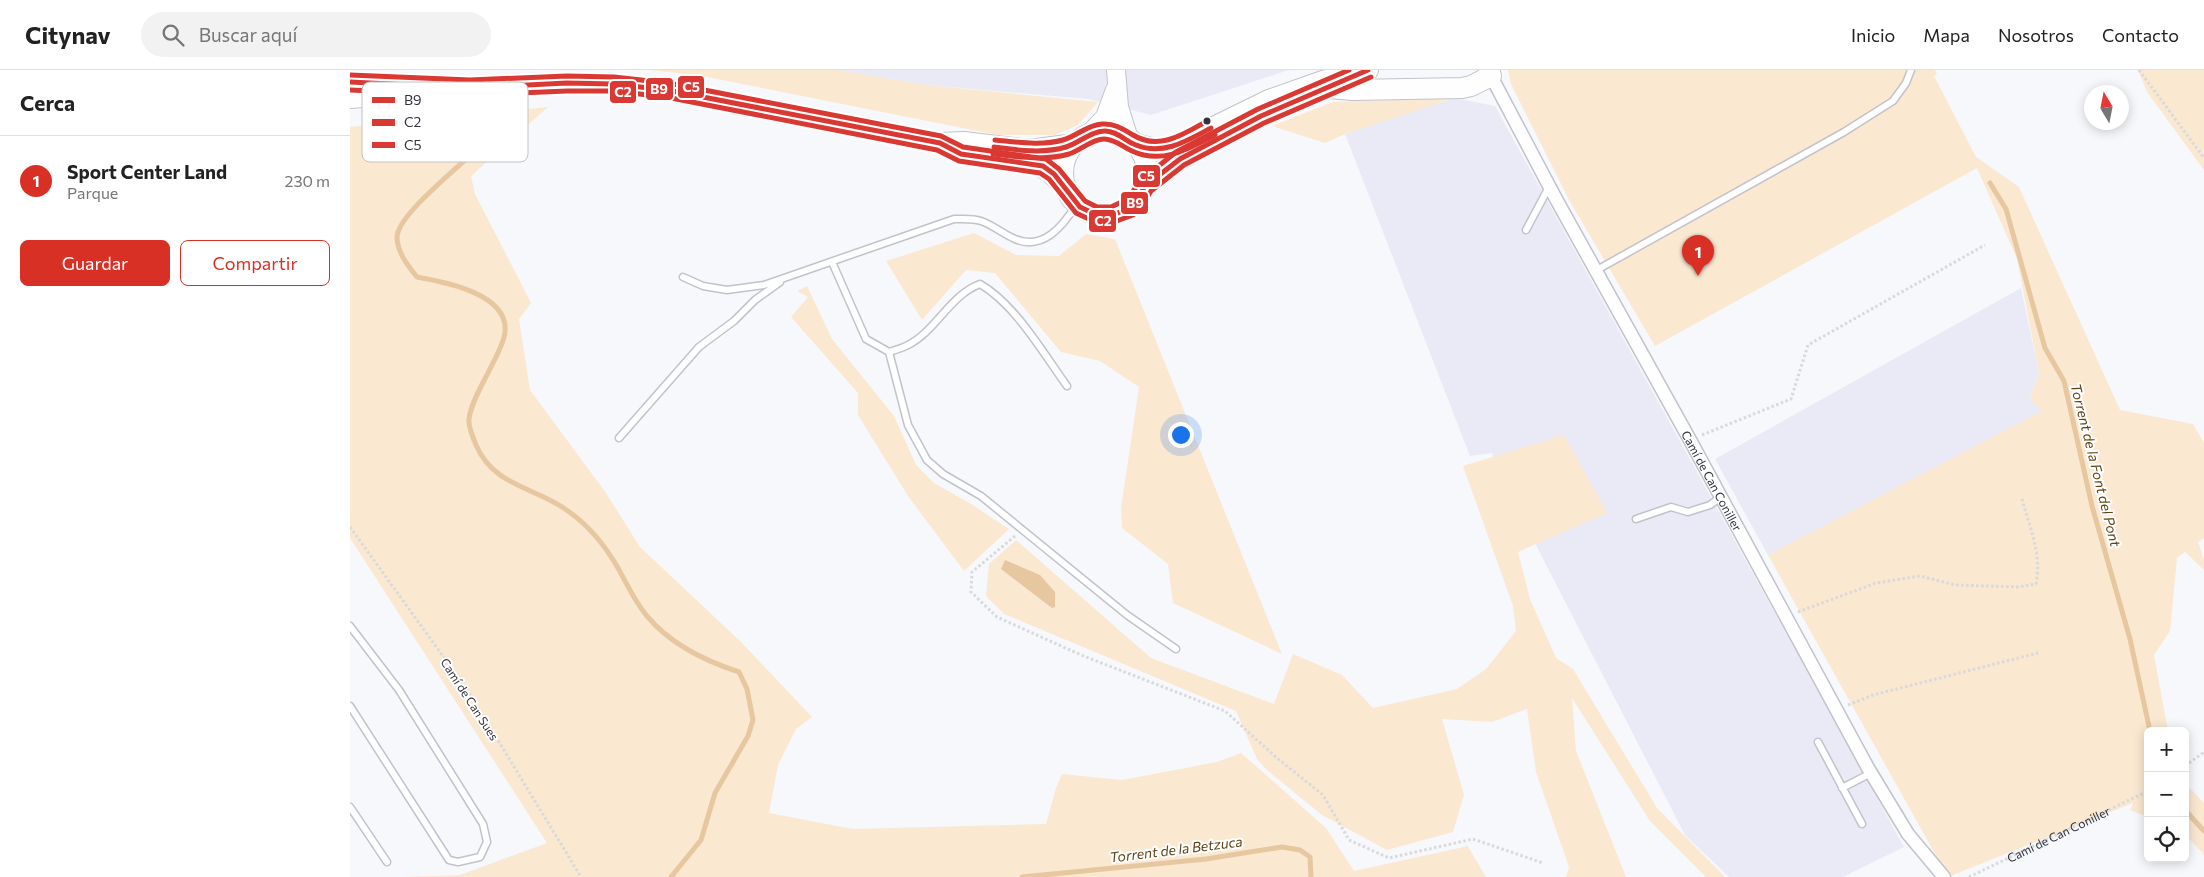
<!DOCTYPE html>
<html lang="es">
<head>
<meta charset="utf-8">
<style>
	:root { --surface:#fff; --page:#f2f2f2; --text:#222; --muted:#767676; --line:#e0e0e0; --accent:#d93025 }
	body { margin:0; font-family:Commissioner,sans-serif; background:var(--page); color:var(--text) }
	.controls { position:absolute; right:15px; bottom:15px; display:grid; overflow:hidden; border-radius:8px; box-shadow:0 2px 12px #0003 }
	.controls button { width:45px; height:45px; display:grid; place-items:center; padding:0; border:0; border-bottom:1px solid var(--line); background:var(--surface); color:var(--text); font:25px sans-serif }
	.compass { position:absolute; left:1734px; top:15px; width:45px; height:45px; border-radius:50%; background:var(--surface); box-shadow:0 2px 12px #0003; rotate:350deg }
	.you { position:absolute; left:830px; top:364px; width:18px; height:18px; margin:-12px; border:4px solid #fff; border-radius:50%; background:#1a73e8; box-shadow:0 0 0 8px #1a73e833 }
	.badge { display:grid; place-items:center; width:32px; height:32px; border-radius:50%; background:var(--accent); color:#fff; font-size:16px; font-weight:700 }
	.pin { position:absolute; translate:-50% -41px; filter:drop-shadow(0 1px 2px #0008) }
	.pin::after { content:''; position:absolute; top:26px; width:18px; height:15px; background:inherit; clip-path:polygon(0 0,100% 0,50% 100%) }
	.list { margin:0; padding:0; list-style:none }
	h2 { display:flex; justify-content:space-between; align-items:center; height:65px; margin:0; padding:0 20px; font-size:21px }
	h2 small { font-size:16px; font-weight:400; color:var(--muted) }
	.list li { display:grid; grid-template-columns:32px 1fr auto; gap:15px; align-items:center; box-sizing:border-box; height:90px; padding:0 20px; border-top:1px solid var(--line) }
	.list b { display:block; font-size:19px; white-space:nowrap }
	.list p { margin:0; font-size:16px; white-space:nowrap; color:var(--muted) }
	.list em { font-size:16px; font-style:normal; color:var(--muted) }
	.actions { display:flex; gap:10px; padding:15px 20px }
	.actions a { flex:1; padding:11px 0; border:1px solid var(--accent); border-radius:8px; text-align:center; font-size:18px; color:var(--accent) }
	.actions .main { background:var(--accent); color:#fff }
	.icon { flex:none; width:28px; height:28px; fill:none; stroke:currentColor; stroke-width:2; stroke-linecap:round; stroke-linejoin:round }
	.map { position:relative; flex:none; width:1854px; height:807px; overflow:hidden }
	header { display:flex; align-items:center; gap:30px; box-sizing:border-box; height:70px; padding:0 25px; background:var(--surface); border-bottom:1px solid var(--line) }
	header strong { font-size:24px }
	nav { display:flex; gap:28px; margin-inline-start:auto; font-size:18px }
	.search { width:350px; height:45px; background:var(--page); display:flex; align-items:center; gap:12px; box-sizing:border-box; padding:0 18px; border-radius:28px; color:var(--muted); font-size:19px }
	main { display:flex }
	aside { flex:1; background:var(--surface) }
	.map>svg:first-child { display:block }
	.built { fill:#e9eaf5 }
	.green { fill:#fae8d1 }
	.water { fill:#e7c79f }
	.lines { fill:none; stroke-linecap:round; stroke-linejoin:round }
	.stream { stroke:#e7c79f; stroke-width:5 }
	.lane-casing { stroke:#c2c3ca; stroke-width:9 }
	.street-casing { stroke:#c2c3ca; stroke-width:15 }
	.secondary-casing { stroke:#c2c3ca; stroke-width:20 }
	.primary-casing { stroke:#c2c3ca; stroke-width:22 }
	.path { stroke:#d8d9db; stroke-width:3; stroke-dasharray:2.5 2.5; stroke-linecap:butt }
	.lane { stroke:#fefeff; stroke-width:6 }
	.street { stroke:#fefeff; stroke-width:12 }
	.secondary { stroke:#fefeff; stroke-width:18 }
	.primary { stroke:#fefeff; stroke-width:20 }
	.bus-1-casing { stroke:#fff; stroke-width:9 }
	.bus-2-casing { stroke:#fff; stroke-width:9 }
	.bus-3-casing { stroke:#fff; stroke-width:9 }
	.bus-1 { stroke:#da3832; stroke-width:5 }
	.bus-2 { stroke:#da3832; stroke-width:5 }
	.bus-3 { stroke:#da3832; stroke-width:5 }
	.bus-dot { fill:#30323d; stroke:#fff; stroke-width:2 }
	.labels { text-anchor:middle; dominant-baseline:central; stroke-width:4; stroke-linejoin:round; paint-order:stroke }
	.street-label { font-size:12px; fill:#30323d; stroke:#fff }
	.water-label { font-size:14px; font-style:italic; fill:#624315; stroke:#fff }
	.key { fill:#fff; stroke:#c1c2c5; stroke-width:1 }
	.key-label { font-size:14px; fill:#30323d }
	.line-badge { stroke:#fff; stroke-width:2 }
	.badge-label { font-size:14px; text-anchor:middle; font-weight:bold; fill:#fff }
</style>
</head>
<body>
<header>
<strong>Citynav</strong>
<div class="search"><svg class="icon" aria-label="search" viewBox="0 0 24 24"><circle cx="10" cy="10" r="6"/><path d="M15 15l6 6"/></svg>Buscar aquí</div>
<nav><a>Inicio</a><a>Mapa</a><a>Nosotros</a><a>Contacto</a></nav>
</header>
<main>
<aside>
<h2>Cerca<small></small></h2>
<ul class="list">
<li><span class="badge">1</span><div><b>Sport Center Land</b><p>Parque</p></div><em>230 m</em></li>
</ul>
<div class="actions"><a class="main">Guardar</a><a>Compartir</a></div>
</aside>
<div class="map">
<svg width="1854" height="807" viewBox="0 0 1854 807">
	<rect width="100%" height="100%" fill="#f7f8fc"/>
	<path class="built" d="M487,0H939L801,45L738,29L576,15Z
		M1105,28L1145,36L1554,777L1493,807H1379L1335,765L1188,479L1142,383L1120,386L995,64Z
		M1671,218L1689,303L1680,328L1693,341L1418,485L1365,389Z"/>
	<path class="green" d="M301,0H487L576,15L748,32L728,55L705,65H648L352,6Z
		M1158,0H1585L1587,4L1584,6L1626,87L1669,117L1770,340L1843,354L1854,373V468L1848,472L1854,490V500L1835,482L1827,488L1820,561L1804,585L1818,661H1798V747L1780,740L1783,733L1598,807L1418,485L1692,341L1680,328L1689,303L1667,189L1627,98L1305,276L1219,130L1161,14Z
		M1788,0H1854V100L1797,22Z
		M1105,28L995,64L975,73L922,56L983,32Z
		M198,37L121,106L125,124L181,233L169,249L180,320L256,423L290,477L390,571L462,647L446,659L428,695L419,743L503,759L696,754L706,718L712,704L772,710L867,692L891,683L976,758L1004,801L1114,777L1117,775L1136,807H53L110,805L197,773L0,468V57Z
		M624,163L666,185L709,186L736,164L765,169L932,584L823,533L818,494L772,458L771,438L789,317L750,291L711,282L645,203L616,200L572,250L536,191Z
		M457,216L482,269L544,346L566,395L584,413L621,434L659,459L614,501L558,426L508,345V323L441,247L458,227L447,221Z
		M1214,365L1257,443L1168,482L1180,529L1206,588L1223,599L1307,738L1375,807H1356L1300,751L1222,628L1226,681L1276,807H1216L1219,797L1186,702L1177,639L1142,652L1092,649L1114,725L1103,762L1037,780L972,745L917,700L907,689L886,641L654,544L636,526L639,494L666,470L801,588L924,634L943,584L992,605L1023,638L1107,619L1136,599L1166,561L1163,536L1113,396Z
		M1835,713L1854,733V785L1835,764Z"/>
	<path class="water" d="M655,490L690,505L705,522V537L702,538L651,499Z"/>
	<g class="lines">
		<path class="stream" d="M140,39C136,54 131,73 120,85C105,101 48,145 47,167C47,182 58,196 67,207C95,212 159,224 155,262C154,274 144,290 139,301C132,315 121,333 119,349C118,356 123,368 126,375C144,417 186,417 218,441C238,455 256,477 268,498C277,514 285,532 297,546C321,575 355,591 389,602L397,619L403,650L398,666L365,723L351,770L321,807
			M1640,113L1656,139L1695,278L1714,311L1742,436L1780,569L1800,661
			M1835,740L1854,761
			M672,807L856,789L932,777L950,780L960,787L961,807"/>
		<defs>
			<path id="lane" d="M1176,160L1199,117
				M482,192L516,269L539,282C545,280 553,278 558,275C586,261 600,225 630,214C665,234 693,283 717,316
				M1245,201L1494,62L1543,31L1556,13L1561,0
				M333,207L353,216L377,220L414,215L604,149C613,149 622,148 631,151C643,155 653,164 665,169C693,181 713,156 726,135
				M539,282L558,355L577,390L593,404L631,426L777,545L826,579
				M269,368L349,277L384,251L405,230L430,212
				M1286,449L1321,437L1338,442L1360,435L1371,427
				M0,556L49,620L133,754L137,772L130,787L108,792L99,790L0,636
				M1468,672L1512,754
				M1492,718L1521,703
				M0,737L37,792"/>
			<g id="street">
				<path id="s2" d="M1141,6L1206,129L1340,370L1518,698L1558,764L1594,807"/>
				<path d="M0,12L65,15"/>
			</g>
			<path id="secondary" d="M766,0L769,37L779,69
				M739,64L755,47L765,20"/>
			<path id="primary" d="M979,18L1003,20L1112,18L1121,16L1141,6L1139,0
				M0,28L162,16L217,13L263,14L317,20L590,73L614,72L679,80L725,74
				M713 103a42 42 0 1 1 84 0a42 42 0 1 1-84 0Z
				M785,74L805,79L823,77L919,30L973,11L1018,0
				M654,90C686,94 694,92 715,118
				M795,116L820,95L850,78"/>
		</defs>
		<use href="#lane" class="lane-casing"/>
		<use href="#street" class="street-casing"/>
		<use href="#secondary" class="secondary-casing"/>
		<use href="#primary" class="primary-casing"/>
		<g class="path">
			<path d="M1789,0L1854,88"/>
			<path d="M1352,365L1441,329L1458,275L1635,175"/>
			<path d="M0,457L118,621L231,807"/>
			<path d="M665,466L622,502L621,522L647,547L731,585L875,641L927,688L973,725L999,770L1039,788L1123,769L1193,793"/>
			<path d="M1448,542L1526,513L1570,506L1605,515L1668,517L1686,514C1692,485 1680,458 1672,429"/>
			<path d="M1498,635L1523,625L1688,583"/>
			<path d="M1835,696L1854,682"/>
			<path id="s1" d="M1619,807L1798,721"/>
		</g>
		<use href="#lane" class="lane"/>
		<use href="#street" class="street"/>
		<use href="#secondary" class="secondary"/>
		<use href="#primary" class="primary"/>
		<defs>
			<path id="bus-1" d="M0,12L120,18L217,13L263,14L317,20L590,73L611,84L693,96L704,104L730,137L745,144L762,145L778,139L784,134L795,116L830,89L911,46L1018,0
				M644,77C667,80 693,84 716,77C729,73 741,61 755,61C767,61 775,71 786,75C813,86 837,71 861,58"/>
			<path id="bus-2" d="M0,20L120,25L217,21H263L316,27L587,80L609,91L690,103L699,109L726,143L743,151L764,152L783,145L790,139L801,121L834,95L914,53L1021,7
				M643,84C668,87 695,91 719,84C731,80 742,69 754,69C765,69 773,77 782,81C812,95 838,79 865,65"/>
			<path id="bus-3" d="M0,5L120,10L217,6L264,7L318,13L591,66L613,77L696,89L709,99L735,131L747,137H761L778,129L790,111L826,82L908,39L999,0
				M645,70C667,72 691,76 713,70C727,66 737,55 752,54C764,53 773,59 783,65C809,81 834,64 857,51"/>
		</defs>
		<use href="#bus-1" class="bus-1-casing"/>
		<use href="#bus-2" class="bus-2-casing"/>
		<use href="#bus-3" class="bus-3-casing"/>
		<use href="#bus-1" class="bus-1"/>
		<use href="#bus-2" class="bus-2"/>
		<use href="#bus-3" class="bus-3"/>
	</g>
	<circle class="bus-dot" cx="857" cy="51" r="4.5"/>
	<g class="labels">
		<g class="street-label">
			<text stroke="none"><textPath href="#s2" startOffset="461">Camí de Can Coniller</textPath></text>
			<text transform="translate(120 629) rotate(57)">Camí de Can Sues</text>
			<text stroke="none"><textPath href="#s1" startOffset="99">Camí de Can Coniller</textPath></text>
		</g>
		<g class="water-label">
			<text transform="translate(1746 395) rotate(76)">Torrent de la Font del Pont</text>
			<text transform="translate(826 779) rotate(-7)">Torrent de la Betzuca</text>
		</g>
	</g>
	<rect x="12" y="12" width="166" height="80" rx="8" class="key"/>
	<rect x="22" y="27" width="23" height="6" fill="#da3832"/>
	<rect x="22" y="49" width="23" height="7" fill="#da3832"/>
	<rect x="22" y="72" width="23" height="6" fill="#da3832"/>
	<g class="key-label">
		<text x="54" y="35">B9</text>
		<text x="54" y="57">C2</text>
		<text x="54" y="80">C5</text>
	</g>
	<g class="line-badge">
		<rect x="327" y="5" width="28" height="24" rx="5" fill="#da3832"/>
		<rect x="295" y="7" width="29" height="24" rx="5" fill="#da3832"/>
		<rect x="259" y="10" width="28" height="24" rx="5" fill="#da3832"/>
		<rect x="782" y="94" width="29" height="24" rx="5" fill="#da3832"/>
		<rect x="770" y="121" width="29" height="24" rx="5" fill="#da3832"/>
		<rect x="738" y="139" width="29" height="24" rx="5" fill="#da3832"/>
	</g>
	<g class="badge-label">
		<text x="341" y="22">C5</text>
		<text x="309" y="24">B9</text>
		<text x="273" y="27">C2</text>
		<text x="796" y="111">C5</text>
		<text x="785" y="138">B9</text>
		<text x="753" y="156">C2</text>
	</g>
</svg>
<div class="controls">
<button>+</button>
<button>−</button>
<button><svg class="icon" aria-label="locate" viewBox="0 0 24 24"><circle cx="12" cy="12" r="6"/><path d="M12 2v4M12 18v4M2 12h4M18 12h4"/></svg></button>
</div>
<svg class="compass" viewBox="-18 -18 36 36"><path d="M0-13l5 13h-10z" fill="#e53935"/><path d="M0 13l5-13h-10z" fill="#767676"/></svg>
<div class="you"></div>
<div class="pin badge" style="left:1348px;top:206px">1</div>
</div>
</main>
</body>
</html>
